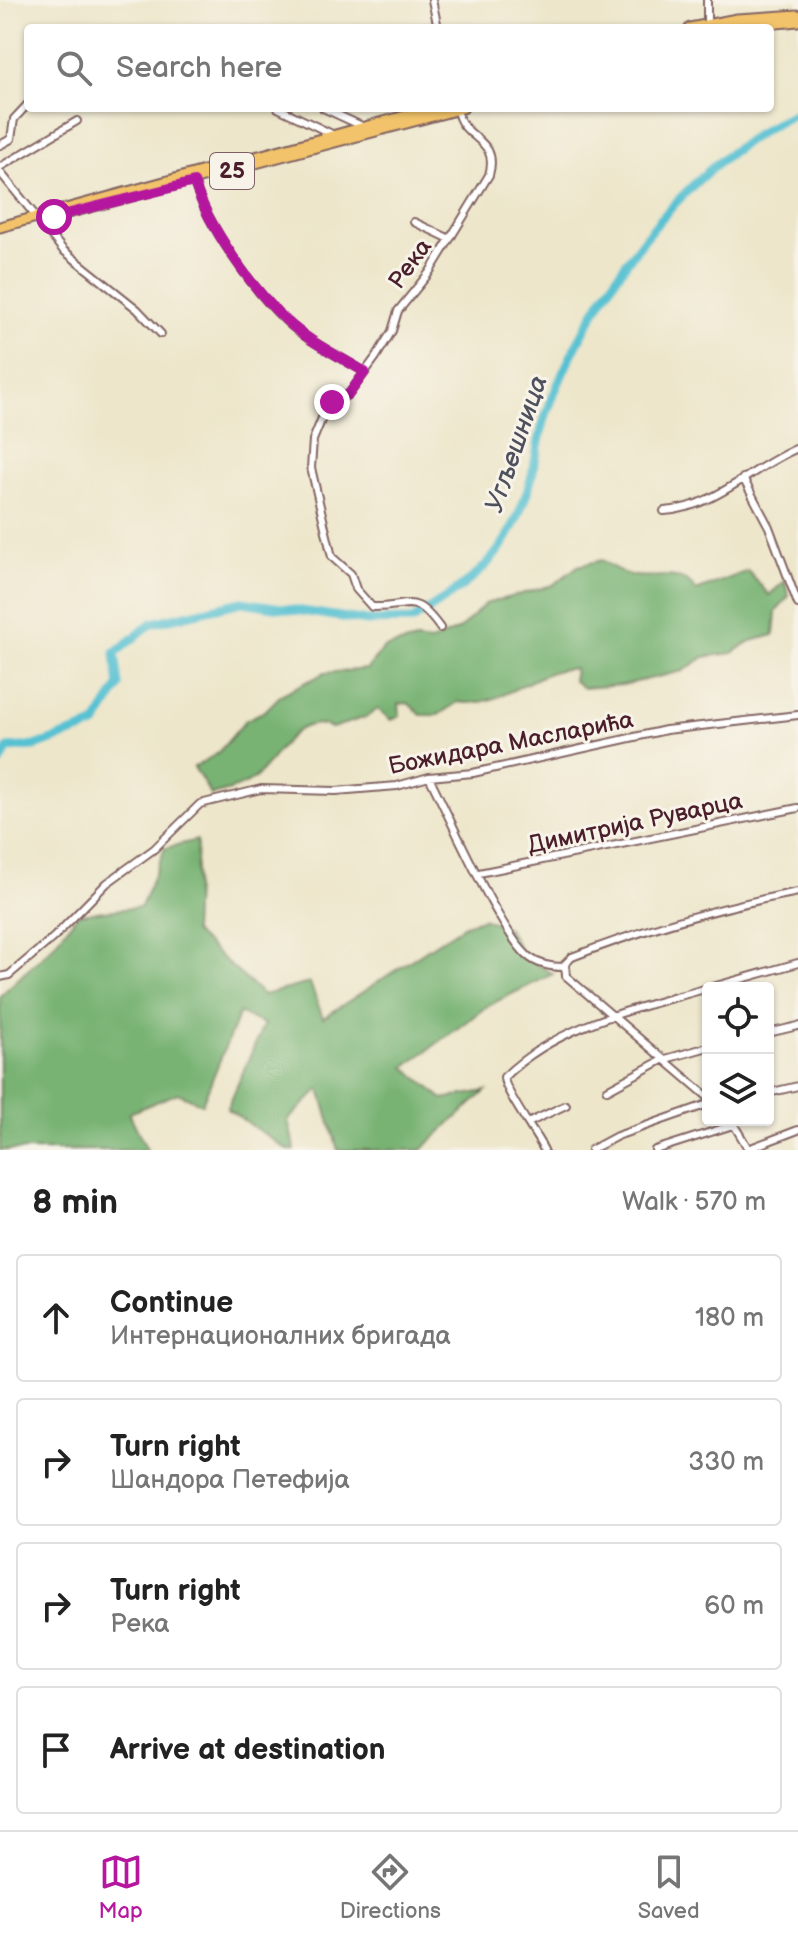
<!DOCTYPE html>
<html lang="en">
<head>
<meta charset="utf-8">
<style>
	:root { --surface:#fff; --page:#f2f2f2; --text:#222; --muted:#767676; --line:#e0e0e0; --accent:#b5179e }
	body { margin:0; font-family:"Balsamiq Sans",sans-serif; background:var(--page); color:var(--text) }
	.controls { position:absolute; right:24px; bottom:24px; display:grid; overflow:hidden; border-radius:8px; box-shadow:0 2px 6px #0004 }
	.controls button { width:72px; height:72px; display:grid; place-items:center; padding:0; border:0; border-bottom:2px solid var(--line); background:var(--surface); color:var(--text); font:40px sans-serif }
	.stop { position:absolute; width:24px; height:24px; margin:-18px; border:6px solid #b5179e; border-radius:50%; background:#fff }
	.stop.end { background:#b5179e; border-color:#fff; box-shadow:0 2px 8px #0008 }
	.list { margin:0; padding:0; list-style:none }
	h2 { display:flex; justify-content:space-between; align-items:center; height:104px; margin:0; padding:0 32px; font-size:34px }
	h2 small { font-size:26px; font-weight:400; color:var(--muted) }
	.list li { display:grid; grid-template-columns:52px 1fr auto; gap:24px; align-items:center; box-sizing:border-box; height:128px; margin:0 16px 16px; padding:0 16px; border:2px solid var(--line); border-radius:8px }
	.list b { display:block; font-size:30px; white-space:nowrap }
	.list p { margin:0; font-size:26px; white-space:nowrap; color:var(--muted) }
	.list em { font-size:26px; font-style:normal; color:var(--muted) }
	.icon { flex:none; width:44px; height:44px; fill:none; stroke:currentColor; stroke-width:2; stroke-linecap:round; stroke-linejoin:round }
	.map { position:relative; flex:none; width:798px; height:1150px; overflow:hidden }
	.search { position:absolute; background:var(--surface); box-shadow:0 2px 6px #0004; left:24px; right:24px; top:24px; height:88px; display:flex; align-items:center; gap:20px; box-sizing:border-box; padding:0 28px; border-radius:8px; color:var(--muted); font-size:30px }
	.sheet { height:680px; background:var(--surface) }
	nav { display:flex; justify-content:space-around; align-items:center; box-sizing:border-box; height:112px; border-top:2px solid var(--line); background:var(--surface); font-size:22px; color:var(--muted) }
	nav a { display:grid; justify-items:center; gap:4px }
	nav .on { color:var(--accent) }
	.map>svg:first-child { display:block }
	.forest { fill:#78b373; stroke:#61694f; stroke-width:2 }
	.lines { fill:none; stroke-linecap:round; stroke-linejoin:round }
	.river { stroke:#57c1d2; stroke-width:9 }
	.minor-casing { stroke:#836563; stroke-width:10 }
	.primary-casing { stroke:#836563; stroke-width:13 }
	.minor { stroke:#fff; stroke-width:6 }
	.primary { stroke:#f2c36a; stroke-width:9 }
	.route { stroke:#b5179e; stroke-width:10 }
	.labels { text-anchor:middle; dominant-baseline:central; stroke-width:6; stroke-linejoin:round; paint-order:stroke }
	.shield { fill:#f7f3e8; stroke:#7e5f64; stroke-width:2 }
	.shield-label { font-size:22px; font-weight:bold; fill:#4a1f2b }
	.street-label { font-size:24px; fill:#4a1f2b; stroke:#f7f3e8 }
	.water-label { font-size:26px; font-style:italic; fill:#4e505d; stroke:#f7f3e8 }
</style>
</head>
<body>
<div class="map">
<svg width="798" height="1150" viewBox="0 0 798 1150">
	<rect width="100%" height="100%" fill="#f7f3e8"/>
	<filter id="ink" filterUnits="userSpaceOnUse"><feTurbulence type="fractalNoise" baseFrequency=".0125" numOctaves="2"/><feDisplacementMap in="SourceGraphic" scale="16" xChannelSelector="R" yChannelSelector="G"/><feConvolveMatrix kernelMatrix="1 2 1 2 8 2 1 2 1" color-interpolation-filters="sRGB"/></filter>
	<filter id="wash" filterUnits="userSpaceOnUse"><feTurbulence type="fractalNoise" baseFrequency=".006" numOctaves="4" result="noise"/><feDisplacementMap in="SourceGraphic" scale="32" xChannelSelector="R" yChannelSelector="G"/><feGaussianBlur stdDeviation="1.8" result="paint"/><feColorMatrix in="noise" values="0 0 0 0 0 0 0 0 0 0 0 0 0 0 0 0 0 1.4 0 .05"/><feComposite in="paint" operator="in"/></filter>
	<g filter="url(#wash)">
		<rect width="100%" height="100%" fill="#ede6ca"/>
		<path class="forest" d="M602,560C610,566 621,573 631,575C653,581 681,567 696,591L748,571L769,595L785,581L789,596L776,612L774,635L751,641L732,653L704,657L683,671L623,685L583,688L573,680L575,669C536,666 502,710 458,702L438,715H421L408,703L399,704L400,716L391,720L378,709L366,717L332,728C296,712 279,754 258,775C249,785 224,792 211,795L194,767L218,753L246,720L265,711L282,694L325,673L367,669L384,648L416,640L431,642L460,629L485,604L553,585L578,566Z
			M197,840L193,932L263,995L310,983L323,1018L463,926L483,918L507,928L525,957L553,974L489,1005L405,1067L443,1099L486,1091L421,1150H338L320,1089L288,1120L295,1150H288L227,1109L264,1024L239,1013L202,1104L178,1093L129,1113L147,1150H0V996L50,949L78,914L141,907L165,848Z"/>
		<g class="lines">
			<path class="river" d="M428,610C483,574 509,551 529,486C536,463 538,438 546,415C588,297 682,165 798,112
				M0,763L8,748L35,746L95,725L119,686L115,653L152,623L242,602L367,621L413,620L425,611"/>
		</g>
	</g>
	<g filter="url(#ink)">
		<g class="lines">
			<defs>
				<path id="minor" d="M432,0L438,28
					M707,0V24
					M278,108L334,135
					M323,108L364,127
					M0,145L11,139L14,119L28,104
					M0,167L77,121
					M0,172L63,250L137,309L161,334
					M194,182C208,226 252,289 286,321C309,342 339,356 365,372
					M414,222L450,239
					M743,478L769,527L798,604
					M664,511C715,508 752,467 798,448
					M440,628C413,591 410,608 372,607L356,589L351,574L332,557L311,468L313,440L327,406L349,394L376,357L392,331L398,311L429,273L489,175C500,137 462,141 457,110
					M429,777C449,815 501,935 529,957C539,965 552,967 564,967
					M479,873L798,808
					M0,977L9,975L54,937L107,883L154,849L200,804L261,789L336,791L397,786L429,777L473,773L666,730L798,715
					M709,988L798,963
					M768,1033L798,1026
					M607,1090L662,1060L708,1047
					M768,1093L798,1086
					M708,1097L566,976L565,964L572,957C646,928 720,907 798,892
					M731,1120L749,1150
					M530,1122L566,1105
					M748,1149L798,1130
					M544,1150C536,1134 503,1089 504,1077C558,1024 638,1008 708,988
					M591,1150L617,1136L708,1104
					M655,1150L733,1125"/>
				<path id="primary" d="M690,28L737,19L798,15
					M724,28L798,21
					M60,215L463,108
					M0,227L434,108"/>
			</defs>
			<use href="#minor" class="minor-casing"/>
			<use href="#primary" class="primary-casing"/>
			<use href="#minor" class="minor"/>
			<use href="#primary" class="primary"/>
		</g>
	</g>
	<g class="lines" filter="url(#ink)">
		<path class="route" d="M54,217L194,182C208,226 252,289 287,321C309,342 339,356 365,372L349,394L332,402"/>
	</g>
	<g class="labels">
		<rect class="shield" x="210" y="153" width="44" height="36" rx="6"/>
		<g class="shield-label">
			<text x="232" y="171">25</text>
		</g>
		<g class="street-label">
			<text transform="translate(410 264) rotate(-54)">Река</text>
			<text transform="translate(511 743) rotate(-11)">Божидара Масларића</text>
			<text transform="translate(635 823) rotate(-12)">Димитрија Руварца</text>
		</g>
		<g class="water-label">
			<text transform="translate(517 444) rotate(-71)">Угљешница</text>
		</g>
	</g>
</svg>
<div class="controls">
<button><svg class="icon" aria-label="locate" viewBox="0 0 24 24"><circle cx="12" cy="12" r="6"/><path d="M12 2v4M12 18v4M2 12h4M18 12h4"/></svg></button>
<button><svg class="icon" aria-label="layers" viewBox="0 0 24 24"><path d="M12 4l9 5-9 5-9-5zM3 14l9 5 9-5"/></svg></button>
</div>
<div class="stop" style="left:54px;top:217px"></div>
<div class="stop end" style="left:332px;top:402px"></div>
<div class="search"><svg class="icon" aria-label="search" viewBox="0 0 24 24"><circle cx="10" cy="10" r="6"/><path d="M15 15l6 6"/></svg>Search here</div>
</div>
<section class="sheet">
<h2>8 min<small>Walk · 570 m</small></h2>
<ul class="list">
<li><svg class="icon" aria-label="ahead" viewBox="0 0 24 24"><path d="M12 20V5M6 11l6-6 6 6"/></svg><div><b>Continue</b><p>Интернационалних бригада</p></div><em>180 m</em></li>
<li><svg class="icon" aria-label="right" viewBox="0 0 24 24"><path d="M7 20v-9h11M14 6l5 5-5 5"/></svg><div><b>Turn right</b><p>Шандора Петефија</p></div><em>330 m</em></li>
<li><svg class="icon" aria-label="right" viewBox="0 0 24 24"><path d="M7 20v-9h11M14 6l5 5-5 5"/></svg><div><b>Turn right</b><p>Река</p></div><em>60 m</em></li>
<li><svg class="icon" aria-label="arrive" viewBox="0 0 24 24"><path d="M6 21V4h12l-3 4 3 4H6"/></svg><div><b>Arrive at destination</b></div></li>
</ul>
</section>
<nav>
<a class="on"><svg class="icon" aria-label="map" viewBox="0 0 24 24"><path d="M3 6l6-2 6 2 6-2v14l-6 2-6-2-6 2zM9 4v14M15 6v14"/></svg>Map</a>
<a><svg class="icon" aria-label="directions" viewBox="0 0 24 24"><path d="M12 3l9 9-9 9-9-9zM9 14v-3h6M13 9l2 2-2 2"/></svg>Directions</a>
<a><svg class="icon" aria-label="saved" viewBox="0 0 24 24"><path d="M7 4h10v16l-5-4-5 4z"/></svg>Saved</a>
</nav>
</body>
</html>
